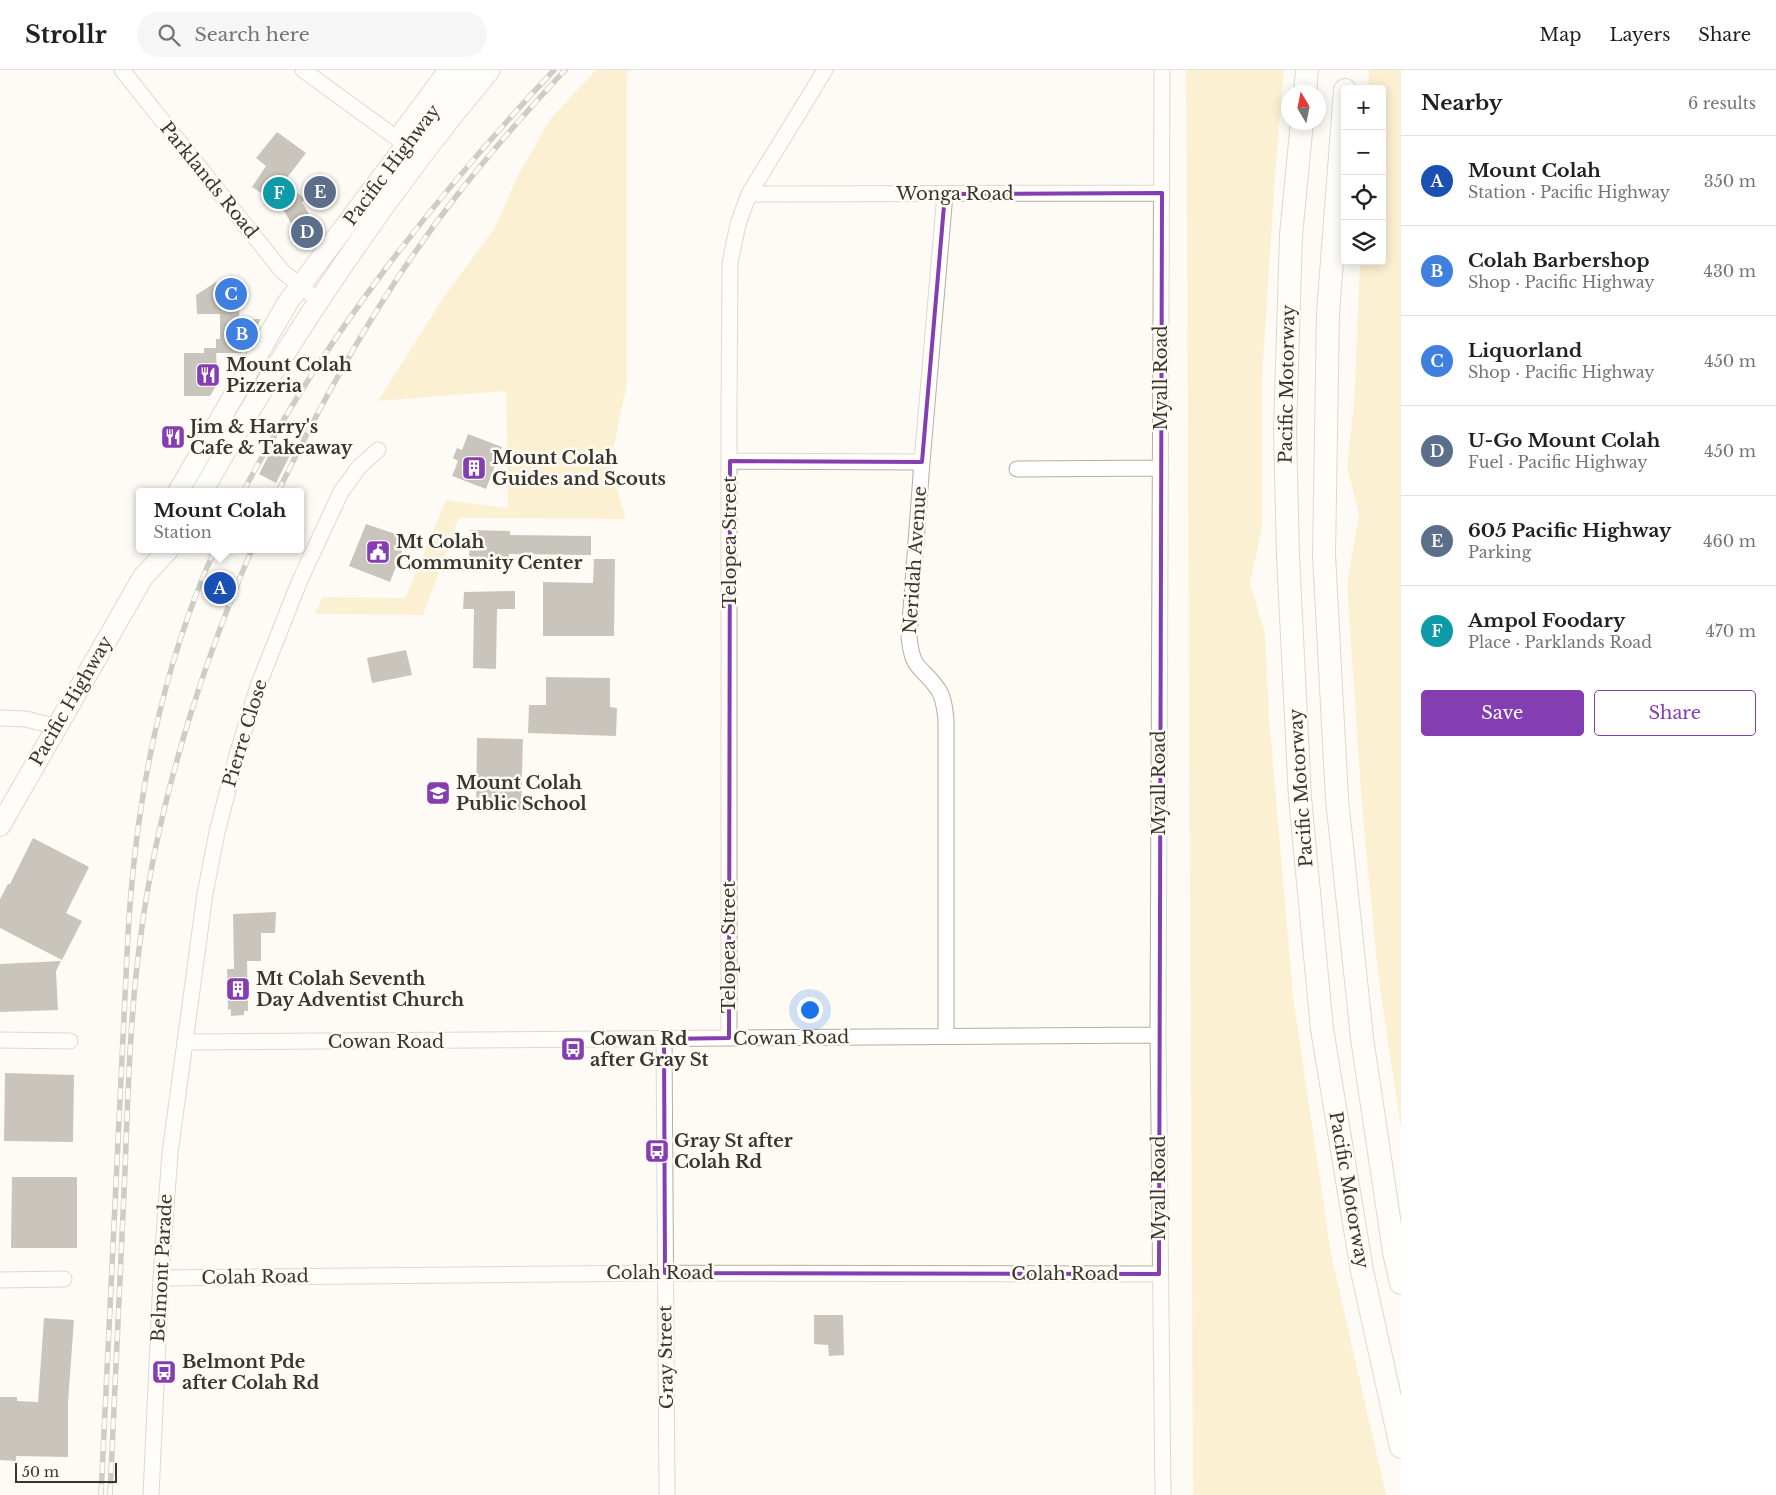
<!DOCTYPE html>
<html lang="en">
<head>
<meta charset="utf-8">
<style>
	:root { --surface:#fff; --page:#f6f6f6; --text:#202124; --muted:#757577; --line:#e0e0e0; --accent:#843eb1 }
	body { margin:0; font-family:"Libre Baskerville",serif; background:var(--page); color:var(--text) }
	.controls { position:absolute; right:15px; top:15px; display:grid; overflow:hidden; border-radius:5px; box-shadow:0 2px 12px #0003 }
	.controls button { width:45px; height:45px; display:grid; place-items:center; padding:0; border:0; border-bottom:1px solid var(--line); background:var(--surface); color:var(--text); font:25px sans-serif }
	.compass { position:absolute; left:1281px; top:15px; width:45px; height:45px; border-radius:50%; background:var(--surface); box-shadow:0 2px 12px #0003; rotate:350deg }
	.scale { position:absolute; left:15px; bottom:12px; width:102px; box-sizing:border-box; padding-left:5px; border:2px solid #393630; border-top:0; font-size:14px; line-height:18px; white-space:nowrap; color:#393630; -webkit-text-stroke:4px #fefbf5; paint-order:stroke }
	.you { position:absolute; left:809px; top:939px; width:18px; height:18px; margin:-12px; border:4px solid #fff; border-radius:50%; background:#1a73e8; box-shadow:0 0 0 8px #1a73e833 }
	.badge { display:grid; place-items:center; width:32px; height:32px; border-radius:50%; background:var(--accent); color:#fff; font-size:16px; font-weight:700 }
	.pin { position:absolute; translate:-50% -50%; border:2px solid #fff; box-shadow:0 1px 5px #0006 }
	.popup { position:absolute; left:136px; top:418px; width:168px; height:65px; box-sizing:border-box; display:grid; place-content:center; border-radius:5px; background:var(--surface); filter:drop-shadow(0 1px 4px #0005); font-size:16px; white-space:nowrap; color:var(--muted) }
	.popup b { font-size:19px; color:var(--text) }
	.popup::after { content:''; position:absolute; left:50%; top:100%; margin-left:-10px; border:10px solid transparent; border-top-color:var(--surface) }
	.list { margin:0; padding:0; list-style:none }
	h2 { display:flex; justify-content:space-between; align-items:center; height:65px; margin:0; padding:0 20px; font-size:21px }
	h2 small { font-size:16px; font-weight:400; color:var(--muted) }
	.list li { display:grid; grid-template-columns:32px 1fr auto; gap:15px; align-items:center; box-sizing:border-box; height:90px; padding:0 20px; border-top:1px solid var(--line) }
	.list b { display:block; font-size:19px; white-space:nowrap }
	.list p { margin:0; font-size:16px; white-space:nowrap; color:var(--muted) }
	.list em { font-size:16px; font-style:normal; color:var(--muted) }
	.actions { display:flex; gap:10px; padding:15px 20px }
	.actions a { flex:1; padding:11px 0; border:1px solid var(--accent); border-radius:5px; text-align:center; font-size:18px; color:var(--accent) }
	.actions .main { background:var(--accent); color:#fff }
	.icon { flex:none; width:28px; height:28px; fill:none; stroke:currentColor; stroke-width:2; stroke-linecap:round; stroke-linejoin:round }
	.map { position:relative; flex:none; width:1401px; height:1425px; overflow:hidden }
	header { display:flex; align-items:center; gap:30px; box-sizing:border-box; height:70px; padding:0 25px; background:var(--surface); border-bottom:1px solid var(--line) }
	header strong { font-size:24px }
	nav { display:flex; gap:28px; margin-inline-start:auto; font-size:18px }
	.search { width:350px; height:45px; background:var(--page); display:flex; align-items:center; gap:12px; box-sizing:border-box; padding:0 18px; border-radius:28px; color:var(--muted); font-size:19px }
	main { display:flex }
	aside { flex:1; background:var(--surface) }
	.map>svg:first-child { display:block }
	.green { fill:#fbe3a9 }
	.building { fill:#8a8475 }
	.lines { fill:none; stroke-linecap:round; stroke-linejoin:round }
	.minor-casing { stroke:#b5ae9f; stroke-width:17 }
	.major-casing { stroke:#b5ae9f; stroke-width:22 }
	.highway-casing { stroke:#b5ae9f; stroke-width:24 }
	.minor { stroke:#fff; stroke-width:15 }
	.major { stroke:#fff; stroke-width:20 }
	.highway { stroke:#fff; stroke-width:22 }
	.rail-casing { stroke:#95928c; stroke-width:5.5 }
	.rail { stroke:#fefbf5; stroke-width:4; stroke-dasharray:11; stroke-linecap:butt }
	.marked { fill:none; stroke:#843eb1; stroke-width:4; stroke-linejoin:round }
	.labels { text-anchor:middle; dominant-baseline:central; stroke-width:5; stroke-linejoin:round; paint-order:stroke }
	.street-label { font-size:18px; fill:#393630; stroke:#fefbf5 }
	.poi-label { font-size:18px; font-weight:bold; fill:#393630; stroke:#fefbf5; text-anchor:start }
</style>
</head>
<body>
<header>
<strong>Strollr</strong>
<div class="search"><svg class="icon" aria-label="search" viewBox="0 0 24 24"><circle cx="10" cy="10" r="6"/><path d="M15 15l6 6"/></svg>Search here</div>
<nav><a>Map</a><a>Layers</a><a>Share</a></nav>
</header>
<main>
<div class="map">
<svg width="1401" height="1425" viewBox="0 0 1401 1425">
	<rect width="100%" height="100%" fill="#fefbf5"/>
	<path class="green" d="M596,0H631L627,4V314L610,394L626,449L459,448L423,545L315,544L322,527L405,528L446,430L508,438L506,321L378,331L443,228L494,159L517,107L551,48Z
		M1186,0H1284L1275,105L1262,309V458L1250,513L1265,564L1269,647L1293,926L1331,1184L1386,1425H1193Z
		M1369,0H1401V1059L1378,904L1362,738L1347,514L1359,445L1347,396L1354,334L1360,191H1382V19H1368Z"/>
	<path class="building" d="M277,62L306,83L283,113L306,129L302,132L317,158L301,170L281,136L252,117L266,96L256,88Z
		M216,212L219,216H235L240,221L239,250L261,249L241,283H216V269H220V244H197L196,225Z
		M204,278H216L217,314L210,326H184V283H204Z
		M468,364L502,377L486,419L452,406L458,391L453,388L457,378L462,380Z
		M274,375L291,383L276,413L259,404Z
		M366,454L407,468L390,512L349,496Z
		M470,460L510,461V465L591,466V485L509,484V491L469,490Z
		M594,489H615L614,566H543V512L593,513Z
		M515,521V539H497L496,599L473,598L474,539H463L464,522Z
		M406,580L412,605L372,613L367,588Z
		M546,607L610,608V637L617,638L616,666L528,663L529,635H546Z
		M477,668L523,669L521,740H476Z
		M33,768L89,797L66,843L82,851L62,890L0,858V829L8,814H10Z
		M276,842L275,863H261V891H247L248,941H244V945L231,946V939L228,940L227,899H234L233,844Z
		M61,891L56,901L58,940L0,942V894Z
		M5,1003L74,1005L73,1072L4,1071Z
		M12,1107H77V1178H11Z
		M814,1245H843L844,1285L829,1286L828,1275L814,1274Z
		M44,1248L74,1250L68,1332V1387L16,1386V1391L0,1390V1327H17V1331L38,1332Z"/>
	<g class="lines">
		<defs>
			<path id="minor" d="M122,0L282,201L318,230
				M303,0L406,75L407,85
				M1162,0L1158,965L1163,1425
				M396,67L446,0
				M749,124L1162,123
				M945,124L922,392L909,566C912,601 921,595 938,619C944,628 945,640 946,650V966
				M730,391L922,392
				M1017,399L1160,398
				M0,648L26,649L57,657
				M729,968V339L730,193L738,154L749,124L825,0
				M664,969L667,1425
				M0,970L70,971
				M185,972L1158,965
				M161,1208L665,1203L1159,1204
				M0,1210L64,1209
				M151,1425L161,1208L170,1083L205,824L217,762L237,685L258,616L300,510L341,422L359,397L378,380"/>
			<path id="major" d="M178,422L288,232L406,75L466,0
				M202,422C286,274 380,131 490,0
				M0,756L143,507L169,479"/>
			<path id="highway" d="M1345,20L1328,243L1324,485L1337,729L1362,968L1394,1182L1401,1213
				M1305,22L1307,0
				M1302,52L1291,165L1285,361L1288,486L1300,728L1322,959L1362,1201L1401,1377"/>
		</defs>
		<use href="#minor" class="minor-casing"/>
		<use href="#major" class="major-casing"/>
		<use href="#highway" class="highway-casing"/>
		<use href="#minor" class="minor"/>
		<use href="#major" class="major"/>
		<use href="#highway" class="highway"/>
		<defs>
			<path id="rail" d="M243,422C325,266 434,128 554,0
				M278,422C327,320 384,219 454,129C489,84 526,42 565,0
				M101,1425L128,864C136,730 160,602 215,479
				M110,1425C115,1317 120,1209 125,1101C128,1022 130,943 141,864C158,733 200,601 252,479"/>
		</defs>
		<use href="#rail" class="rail-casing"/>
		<use href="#rail" class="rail"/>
	</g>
	<path d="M0 0H1401V1425H0ZM1162,123L1159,1204L665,1203L664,969L729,968L730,391L922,392L945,124Z" fill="#fefbf5" fill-opacity=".55" fill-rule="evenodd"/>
	<path class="marked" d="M1162,123L1159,1204L665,1203L664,969L729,968L730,391L922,392L945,124Z"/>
	<defs>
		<symbol id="restaurant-square" viewBox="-11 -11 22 22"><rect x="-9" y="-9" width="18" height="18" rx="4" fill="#843eb1" stroke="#fefbf5"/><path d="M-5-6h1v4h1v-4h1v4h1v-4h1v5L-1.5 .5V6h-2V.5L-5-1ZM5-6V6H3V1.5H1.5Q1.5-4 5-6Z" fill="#fff"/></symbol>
		<symbol id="building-square" viewBox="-11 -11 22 22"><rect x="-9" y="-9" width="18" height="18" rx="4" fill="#843eb1" stroke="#fefbf5"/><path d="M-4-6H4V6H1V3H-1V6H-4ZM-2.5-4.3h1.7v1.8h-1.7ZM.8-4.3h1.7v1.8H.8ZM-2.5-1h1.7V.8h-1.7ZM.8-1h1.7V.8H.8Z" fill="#fff"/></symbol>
		<symbol id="civic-square" viewBox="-11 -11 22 22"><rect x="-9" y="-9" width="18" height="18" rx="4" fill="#843eb1" stroke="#fefbf5"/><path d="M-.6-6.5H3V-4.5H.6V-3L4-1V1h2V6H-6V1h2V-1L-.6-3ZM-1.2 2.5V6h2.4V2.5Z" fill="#fff"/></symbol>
		<symbol id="school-square" viewBox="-11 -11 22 22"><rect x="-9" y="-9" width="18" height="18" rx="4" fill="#843eb1" stroke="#fefbf5"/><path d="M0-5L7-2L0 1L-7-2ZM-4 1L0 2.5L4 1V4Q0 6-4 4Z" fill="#fff"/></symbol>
		<symbol id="bus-square" viewBox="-11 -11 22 22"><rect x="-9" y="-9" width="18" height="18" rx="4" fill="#843eb1" stroke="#fefbf5"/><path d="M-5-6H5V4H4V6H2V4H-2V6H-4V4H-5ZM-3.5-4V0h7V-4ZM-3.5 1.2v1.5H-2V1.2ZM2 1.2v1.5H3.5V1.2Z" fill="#fff"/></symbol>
	</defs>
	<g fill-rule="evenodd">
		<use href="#restaurant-square" x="194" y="291" width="28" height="28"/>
		<use href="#restaurant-square" x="159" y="353" width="28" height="28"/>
		<use href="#building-square" x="460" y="384" width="28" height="28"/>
		<use href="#civic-square" x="364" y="468" width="28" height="28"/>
		<use href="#school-square" x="424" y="709" width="28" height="28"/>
		<use href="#building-square" x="224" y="905" width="28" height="28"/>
		<use href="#bus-square" x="559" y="965" width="28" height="28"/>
		<use href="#bus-square" x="643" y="1067" width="28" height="28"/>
		<use href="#bus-square" x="150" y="1288" width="28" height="28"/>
	</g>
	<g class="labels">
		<g class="street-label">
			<text transform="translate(392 95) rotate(-53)">Pacific Highway</text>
			<text transform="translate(209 110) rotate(51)">Parklands Road</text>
			<text x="955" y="124">Wonga Road</text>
			<text transform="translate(1161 308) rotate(-90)">Myall Road</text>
			<text transform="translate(1287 314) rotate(-89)">Pacific Motorway</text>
			<text transform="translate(730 472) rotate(-90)">Telopea Street</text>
			<text transform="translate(915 490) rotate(-86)">Neridah Avenue</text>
			<text transform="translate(71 631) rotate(-60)">Pacific Highway</text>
			<text transform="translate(245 663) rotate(-73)">Pierre Close</text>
			<text transform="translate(1159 713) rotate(-90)">Myall Road</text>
			<text transform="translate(1301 718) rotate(-94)">Pacific Motorway</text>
			<text transform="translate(729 877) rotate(-90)">Telopea Street</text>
			<text transform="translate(791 968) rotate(-1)">Cowan Road</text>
			<text x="386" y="972">Cowan Road</text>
			<text transform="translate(1159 1118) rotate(-90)">Myall Road</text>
			<text transform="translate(1349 1120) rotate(80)">Pacific Motorway</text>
			<text transform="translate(162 1198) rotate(-87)">Belmont Parade</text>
			<text x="660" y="1203">Colah Road</text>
			<text x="1065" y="1204">Colah Road</text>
			<text transform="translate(255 1207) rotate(-1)">Colah Road</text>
			<text transform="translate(666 1287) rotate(-91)">Gray Street</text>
		</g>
		<g class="poi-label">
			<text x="226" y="295">Mount Colah<tspan x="226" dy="21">Pizzeria</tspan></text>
			<text x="190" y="357">Jim &amp; Harry's<tspan x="190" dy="21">Cafe &amp; Takeaway</tspan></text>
			<text x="492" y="388">Mount Colah<tspan x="492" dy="21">Guides and Scouts</tspan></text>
			<text x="396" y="472">Mt Colah<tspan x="396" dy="21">Community Center</tspan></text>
			<text x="456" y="713">Mount Colah<tspan x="456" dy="21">Public School</tspan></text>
			<text x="256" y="909">Mt Colah Seventh<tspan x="256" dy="21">Day Adventist Church</tspan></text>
			<text x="590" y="969">Cowan Rd<tspan x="590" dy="21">after Gray St</tspan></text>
			<text x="674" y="1071">Gray St after<tspan x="674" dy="21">Colah Rd</tspan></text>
			<text x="182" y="1292">Belmont Pde<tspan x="182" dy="21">after Colah Rd</tspan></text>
		</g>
	</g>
</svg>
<div class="controls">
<button>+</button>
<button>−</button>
<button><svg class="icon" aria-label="locate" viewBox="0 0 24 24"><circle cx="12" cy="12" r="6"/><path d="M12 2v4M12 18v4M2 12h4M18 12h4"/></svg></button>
<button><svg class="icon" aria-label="layers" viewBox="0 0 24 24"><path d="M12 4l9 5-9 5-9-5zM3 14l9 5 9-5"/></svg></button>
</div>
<svg class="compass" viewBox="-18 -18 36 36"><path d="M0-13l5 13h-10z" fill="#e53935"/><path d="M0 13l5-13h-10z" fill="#757577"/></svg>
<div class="scale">50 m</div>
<div class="you"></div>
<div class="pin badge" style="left:220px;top:518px;background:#1a4fb4">A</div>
<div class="popup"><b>Mount Colah</b>Station</div>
<div class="pin badge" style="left:242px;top:264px;background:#3f7fe0">B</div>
<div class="pin badge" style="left:231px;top:224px;background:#3f7fe0">C</div>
<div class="pin badge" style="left:307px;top:162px;background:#5c6f8a">D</div>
<div class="pin badge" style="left:320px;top:122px;background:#5c6f8a">E</div>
<div class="pin badge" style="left:279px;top:123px;background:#0f9aa8">F</div>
</div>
<aside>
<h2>Nearby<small>6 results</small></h2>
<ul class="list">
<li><span class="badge" style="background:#1a4fb4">A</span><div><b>Mount Colah</b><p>Station · Pacific Highway</p></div><em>350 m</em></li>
<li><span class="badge" style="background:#3f7fe0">B</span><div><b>Colah Barbershop</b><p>Shop · Pacific Highway</p></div><em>430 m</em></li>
<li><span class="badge" style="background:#3f7fe0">C</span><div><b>Liquorland</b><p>Shop · Pacific Highway</p></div><em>450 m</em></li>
<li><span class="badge" style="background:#5c6f8a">D</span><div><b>U-Go Mount Colah</b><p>Fuel · Pacific Highway</p></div><em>450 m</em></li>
<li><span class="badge" style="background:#5c6f8a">E</span><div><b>605 Pacific Highway</b><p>Parking</p></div><em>460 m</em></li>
<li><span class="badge" style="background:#0f9aa8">F</span><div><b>Ampol Foodary</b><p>Place · Parklands Road</p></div><em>470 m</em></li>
</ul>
<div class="actions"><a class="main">Save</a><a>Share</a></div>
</aside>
</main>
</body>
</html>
